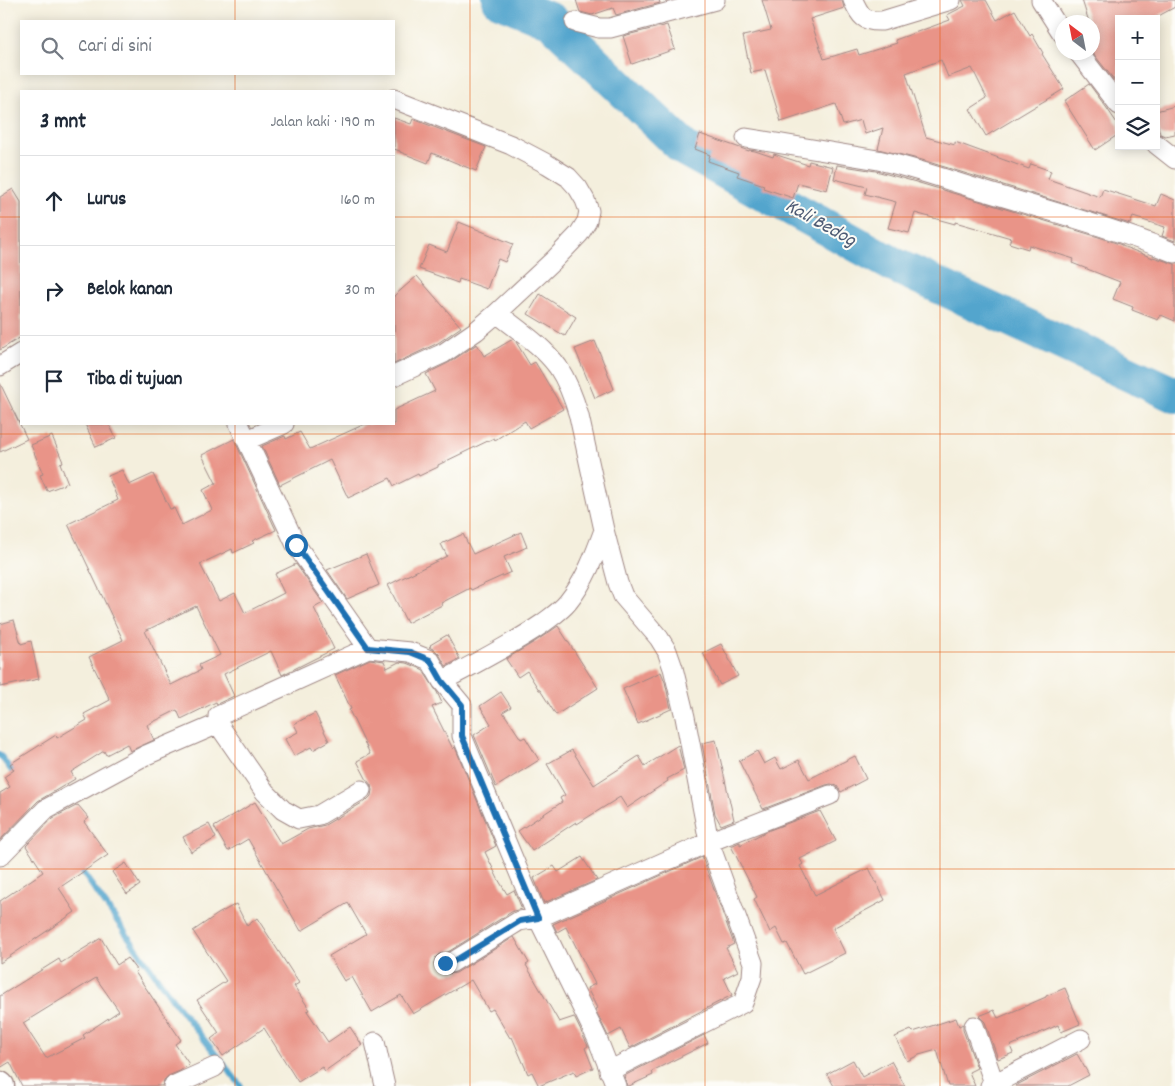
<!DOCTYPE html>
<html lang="id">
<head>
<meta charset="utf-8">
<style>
	:root { --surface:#fff; --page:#f2f2f3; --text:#1f2937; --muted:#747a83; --line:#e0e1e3 }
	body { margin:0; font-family:Dekko,sans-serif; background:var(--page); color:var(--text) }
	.controls { position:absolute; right:15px; top:15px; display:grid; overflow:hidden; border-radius:0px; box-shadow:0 2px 12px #0003 }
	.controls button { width:45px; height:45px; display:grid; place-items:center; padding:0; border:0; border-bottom:1px solid var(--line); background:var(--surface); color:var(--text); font:25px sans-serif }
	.compass { position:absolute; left:1055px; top:15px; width:45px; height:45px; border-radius:50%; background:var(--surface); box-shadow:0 2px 12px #0003; rotate:328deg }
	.stop { position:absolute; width:15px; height:15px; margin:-11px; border:4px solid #1f6fb2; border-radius:50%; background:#fff }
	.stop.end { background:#1f6fb2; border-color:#fff; box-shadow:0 1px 5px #0008 }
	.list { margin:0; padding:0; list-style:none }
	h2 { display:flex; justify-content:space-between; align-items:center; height:65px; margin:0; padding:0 20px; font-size:21px }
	h2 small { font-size:16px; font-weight:400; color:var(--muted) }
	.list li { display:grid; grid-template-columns:32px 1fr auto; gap:15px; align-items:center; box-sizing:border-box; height:90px; padding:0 20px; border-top:1px solid var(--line) }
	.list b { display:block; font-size:19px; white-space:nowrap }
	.list em { font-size:16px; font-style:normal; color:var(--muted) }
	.icon { flex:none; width:28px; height:28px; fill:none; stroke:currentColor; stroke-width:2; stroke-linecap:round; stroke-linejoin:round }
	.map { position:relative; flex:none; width:1175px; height:1086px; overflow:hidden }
	.search { position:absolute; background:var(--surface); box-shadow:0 2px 12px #0003; left:20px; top:20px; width:375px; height:55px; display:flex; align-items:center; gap:12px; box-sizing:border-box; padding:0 18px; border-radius:0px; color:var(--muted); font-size:19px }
	.panel { position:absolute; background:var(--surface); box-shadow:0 2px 12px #0003; left:20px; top:90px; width:375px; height:335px; border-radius:0px }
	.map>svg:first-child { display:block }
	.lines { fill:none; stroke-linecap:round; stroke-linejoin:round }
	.stream { stroke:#52a5cd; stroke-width:6 }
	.river { stroke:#52a5cd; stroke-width:36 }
	.building { fill:#e99488; fill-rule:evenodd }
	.street-casing { stroke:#9f8784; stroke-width:21 }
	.secondary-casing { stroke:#9f8784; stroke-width:29 }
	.street { stroke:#fff; stroke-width:19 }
	.secondary { stroke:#fff; stroke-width:26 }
	.route { stroke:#1f6fb2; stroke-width:6 }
	.grid { fill:none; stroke:#e8590c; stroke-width:1; stroke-opacity:0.55 }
	.labels { text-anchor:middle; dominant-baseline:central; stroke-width:4; stroke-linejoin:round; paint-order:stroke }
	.water-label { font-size:20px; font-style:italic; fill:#4e5b74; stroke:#fdfcf7 }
</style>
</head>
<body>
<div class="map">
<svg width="1175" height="1086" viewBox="0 0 1175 1086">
	<rect width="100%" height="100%" fill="#fdfcf7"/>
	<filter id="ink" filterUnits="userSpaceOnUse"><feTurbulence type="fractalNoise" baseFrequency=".02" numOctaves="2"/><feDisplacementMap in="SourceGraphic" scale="10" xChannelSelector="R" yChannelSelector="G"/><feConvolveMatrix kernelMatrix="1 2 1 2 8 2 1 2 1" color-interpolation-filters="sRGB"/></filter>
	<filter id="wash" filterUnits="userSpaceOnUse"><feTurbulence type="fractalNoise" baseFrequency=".0096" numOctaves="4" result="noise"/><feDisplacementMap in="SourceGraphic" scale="20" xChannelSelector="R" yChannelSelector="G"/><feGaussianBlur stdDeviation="1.12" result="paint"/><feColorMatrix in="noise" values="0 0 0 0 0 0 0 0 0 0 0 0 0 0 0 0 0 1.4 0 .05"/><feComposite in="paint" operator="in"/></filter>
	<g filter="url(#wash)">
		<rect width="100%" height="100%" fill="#f4efdd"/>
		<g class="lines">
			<path class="stream" d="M0,755L17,778
				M78,866L176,1004L241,1086"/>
			<path class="river" d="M500,0L551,21L685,149L896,266L1175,395"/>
		</g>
		<g id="blocks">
			<path class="building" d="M576,0H659L660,3L616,15L613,8L592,15L580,12Z
				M762,0H842L844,8L810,19L824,59L857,49L859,55L897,43L895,40L950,20L947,15L965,6L962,0H986L997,20L1015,10L1030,36L1032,34L1043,53L1042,54L1064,89L986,136L970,109L987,98L972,68L948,77L941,60L906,73L926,137L955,145V142L1029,169L1031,164L1051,171L1048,179L1100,197L1103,189L1156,206L1161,194L1175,200V241L1162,236L1165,227L1133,217L1130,224L922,160L878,149L883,128L865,134L861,120L843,125L836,104L781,122L765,70L751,73L743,36L771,30Z
				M1082,0H1175V7L1153,19H1119V37L1117,39L1119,42V86L1092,52V22H1089Z
				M667,25L675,49L632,64L623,36Z
				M1089,84L1106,107L1119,126V134L1095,150L1064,101Z
				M1175,106V134L1165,136L1160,134L1156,117V111Z
				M394,118L411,124L413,119L486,147L476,171L432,153L428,163L400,152V151L394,149Z
				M700,134L749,151V150L755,151L773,157L774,154L808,165L809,161L833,167L827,190L798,183L793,198L763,188L764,185L737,176L739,172L708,161L710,155L695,149Z
				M837,165L876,171L916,182L1102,238L1122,245V246L1153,258V257L1175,264V321L1161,315L1158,320L1132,310L1133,307L1113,299L1120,282L1072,263L1074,259L1029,245L1028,249L1009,243L1011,238L955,222V224L915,213L909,233L888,228L896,202L865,194L867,187L834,179Z
				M13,189L21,202V337L0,350V197Z
				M459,222L513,244L505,262L498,259L487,289L459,279L458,283L419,269L429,245L447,252Z
				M417,276L461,327L438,343L394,364V296Z
				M540,294L576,317L565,336L528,314Z
				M513,339L516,342L530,365L535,362L563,409L529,428L525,421L495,440L494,438L438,465V467L419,476L418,474L394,486L390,478L348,498L330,460L280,485L262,446L285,436L286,439L300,432L310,449L365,424H394V410L435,391L426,374L450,362L477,344L484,356Z
				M595,341L614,389L595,398L575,349Z
				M0,383L27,439L0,452Z
				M85,424H109L116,438L96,447Z
				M52,436L63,462L60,463L68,483L47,491L40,475L43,474L31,445Z
				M234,439L276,530L252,541L254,543L233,553L232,549L200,564L219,601L235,593L245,613L284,593L275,574L296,564L323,603L314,608L334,649L282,675L271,651L224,674L234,696L217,704L216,702L181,719L177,710L147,725L154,740L130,751L127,744L106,755L104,751L71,772L75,779L38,801L0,840V793L10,787L4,777L14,770L10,764L56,735L57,738L87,720L84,714L110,700L89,657L123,640L68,524L118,500L108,476L122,470L129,485L153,474L170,509L174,508L182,525L212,510L203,490L216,483L202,455ZM196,606L220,655L199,665L201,670L171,685L145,631Z
				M521,532L527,547L504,557L511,572L471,590L470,588L441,603L442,605L407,623L388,585L447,556L441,544L463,534L473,554Z
				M366,554L379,585L347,599L327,570Z
				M14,620L21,644L31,641L39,679L0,687V624Z
				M558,626L598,688L556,715L540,690H539L527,671L518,677L506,659L536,641Z
				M447,635L460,659L446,666L439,654L435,650L429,647L431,646L430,645Z
				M721,644L738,676L720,685L703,653Z
				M370,659L384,661L387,668L399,662L407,663L422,669L437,692L442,703L432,707L453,749L455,747L496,846L485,852L498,879L507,894L514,890L522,909L513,911L448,952L439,954L436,957L434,963L435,968L439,972L445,974L456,973L514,937L529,963L526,965L559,1022L574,1017L588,1046L585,1048L593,1068L576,1076L574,1071L539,1086L532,1072L528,1074L512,1037L510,1038L493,1009L489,1011L471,980L413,1014L401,995L372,1012L352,977L344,981L329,956L366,934L348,903L301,931L248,839L228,851L214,827L255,802L281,844L308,829L325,825L367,800L371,796L372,790L371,785L367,780L357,761L370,754L349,710L351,709L335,675Z
				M661,672L665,682L671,709L638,724L623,689Z
				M501,692L511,707L503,712L521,739L525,737L539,760L496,787L474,735L491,724L480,706Z
				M315,713L329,741L313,750L311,747L294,756L285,739L298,732L294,724Z
				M716,740L734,820L721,825L715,814L702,743Z
				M678,745L684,770L667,779L668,781L627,808L620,797L577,824L576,822L532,851L518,831L562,802L560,798L565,795L547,764L572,750L594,785L639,756L645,766Z
				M757,751L764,764L775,758L781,769L799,760L809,779L855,756L866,779L841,792L837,786L831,784L826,785L763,809L739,761Z
				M78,805L89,818L84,822L108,855L59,888L75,912L0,963V901L43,872L26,846L53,818Z
				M820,811L836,841L800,859L803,864L800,866L815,895L869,868L885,900L833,928L845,953L803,974L787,943L784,944L776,928L770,932L754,899L757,897L731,846L740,842V845L767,831Z
				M209,824L216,838L191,852L183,837Z
				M582,857L597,880L544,903L534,878L554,866L558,872Z
				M702,857L734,944L726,948L738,971L724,978L732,995L630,1048L621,1029L608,1036L595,1009L597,1008L587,988L595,984L566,927L557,932L553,924Z
				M126,863L140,885L127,894L112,872Z
				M236,904L247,926L257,918L299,983L294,986L310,1010L307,1011L328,1042L350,1027L362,1045L325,1071L322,1067L298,1082L264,1028L223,1056L211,1039L219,1033L197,1000L226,981L193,931L218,914Z
				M101,938L117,965L127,958L137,971L135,972L181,1040L175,1044L189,1064L180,1071L168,1076L164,1080L162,1086H22L10,1062L0,1068V996L59,959L61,963ZM96,978L119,1011L83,1035L85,1038L46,1058L23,1023Z
				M1065,988L1080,1024L1061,1032L1058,1025L1010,1046L1013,1053L998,1059L985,1022L979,1016L994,1010L998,1018L1046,997V996Z
				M956,1018L959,1026L963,1024V1030L977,1068L969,1072L975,1086H948L937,1050L919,1055L907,1061L895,1037L911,1030L913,1032Z
				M704,1035L708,1043L652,1071L653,1075L629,1086H627L624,1076Z
				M1077,1054L1089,1075L1068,1086H1015Z
				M853,1060L862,1077L891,1061L905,1086H834L827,1074Z"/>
		</g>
	</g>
	<g filter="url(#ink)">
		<use href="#blocks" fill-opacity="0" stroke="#9f8784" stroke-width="1"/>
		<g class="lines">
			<defs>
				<path id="street" d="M853,0C860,16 864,22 882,21L951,0
					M1041,0L1062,33
					M575,22L599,28H610L715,0
					M1078,52L1119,105
					M394,99L511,145L547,164L568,177L578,188L585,200L589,211L587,221L579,234L554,260L497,313L476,331L444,353L394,376
					M746,138L878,160C915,168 950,181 987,192C1050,211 1114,228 1175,253
					M1156,144L1175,159
					M497,313C518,330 542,345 558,367C568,382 574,399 579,416L604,530L618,583L623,596L659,638L667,651L673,668L685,717L709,842L753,963L752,977L743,1003L609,1071
					M0,366L21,353
					M239,424L296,545L368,648
					M247,440L284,424
					M442,681C476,663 510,646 542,624C551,617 561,611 568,602C585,581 595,555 604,530
					M218,724L265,792L283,810L299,819L319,815L361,790
					M0,856L46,809L144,756L218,724V716L368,648L410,652L430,660L442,681L462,705V736L538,918L597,1038L616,1086
					M445,963H451L519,921L538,918L709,842L830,795
					M974,1026L994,1083
					M375,1042L385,1086
					M173,1086L215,1067
					M990,1086L1081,1039"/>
				<path id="secondary" d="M0,1085L1,1086"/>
			</defs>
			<use href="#street" class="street-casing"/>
			<use href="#secondary" class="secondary-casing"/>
			<use href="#street" class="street"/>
			<use href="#secondary" class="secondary"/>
		</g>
	</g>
	<g class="lines" filter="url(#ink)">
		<path class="route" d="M296,545L368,648L410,652L430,660L442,681L462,705V736L538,918L520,921L451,963H445"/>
	</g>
	<path class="grid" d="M235,0V21M470,0V1086M705,0V1086M940,0V1086M235,74V91M0,217H21M394,217H1175M235,424V1086M0,434H1175M0,652H1175M0,869H1175"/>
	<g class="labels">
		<g class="water-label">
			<text transform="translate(820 224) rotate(29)">Kali Bedog</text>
		</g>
	</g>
</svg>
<div class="controls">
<button>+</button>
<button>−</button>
<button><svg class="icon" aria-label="layers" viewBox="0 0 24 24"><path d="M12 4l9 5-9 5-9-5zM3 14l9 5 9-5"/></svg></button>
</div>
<svg class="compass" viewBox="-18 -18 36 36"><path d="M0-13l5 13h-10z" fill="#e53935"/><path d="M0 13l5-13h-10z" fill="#747a83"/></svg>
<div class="stop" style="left:296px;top:545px"></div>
<div class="stop end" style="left:445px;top:963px"></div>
<div class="search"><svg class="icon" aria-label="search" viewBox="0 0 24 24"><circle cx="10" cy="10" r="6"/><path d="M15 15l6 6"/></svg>Cari di sini</div>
<section class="panel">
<h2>3 mnt<small>Jalan kaki · 190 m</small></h2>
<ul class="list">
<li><svg class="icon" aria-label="ahead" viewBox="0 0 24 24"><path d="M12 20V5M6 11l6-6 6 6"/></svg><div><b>Lurus</b></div><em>160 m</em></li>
<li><svg class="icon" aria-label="right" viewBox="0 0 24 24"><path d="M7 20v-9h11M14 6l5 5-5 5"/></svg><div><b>Belok kanan</b></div><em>30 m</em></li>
<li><svg class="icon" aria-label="arrive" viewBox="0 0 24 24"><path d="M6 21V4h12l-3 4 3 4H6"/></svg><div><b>Tiba di tujuan</b></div></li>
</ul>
</section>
</div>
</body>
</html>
